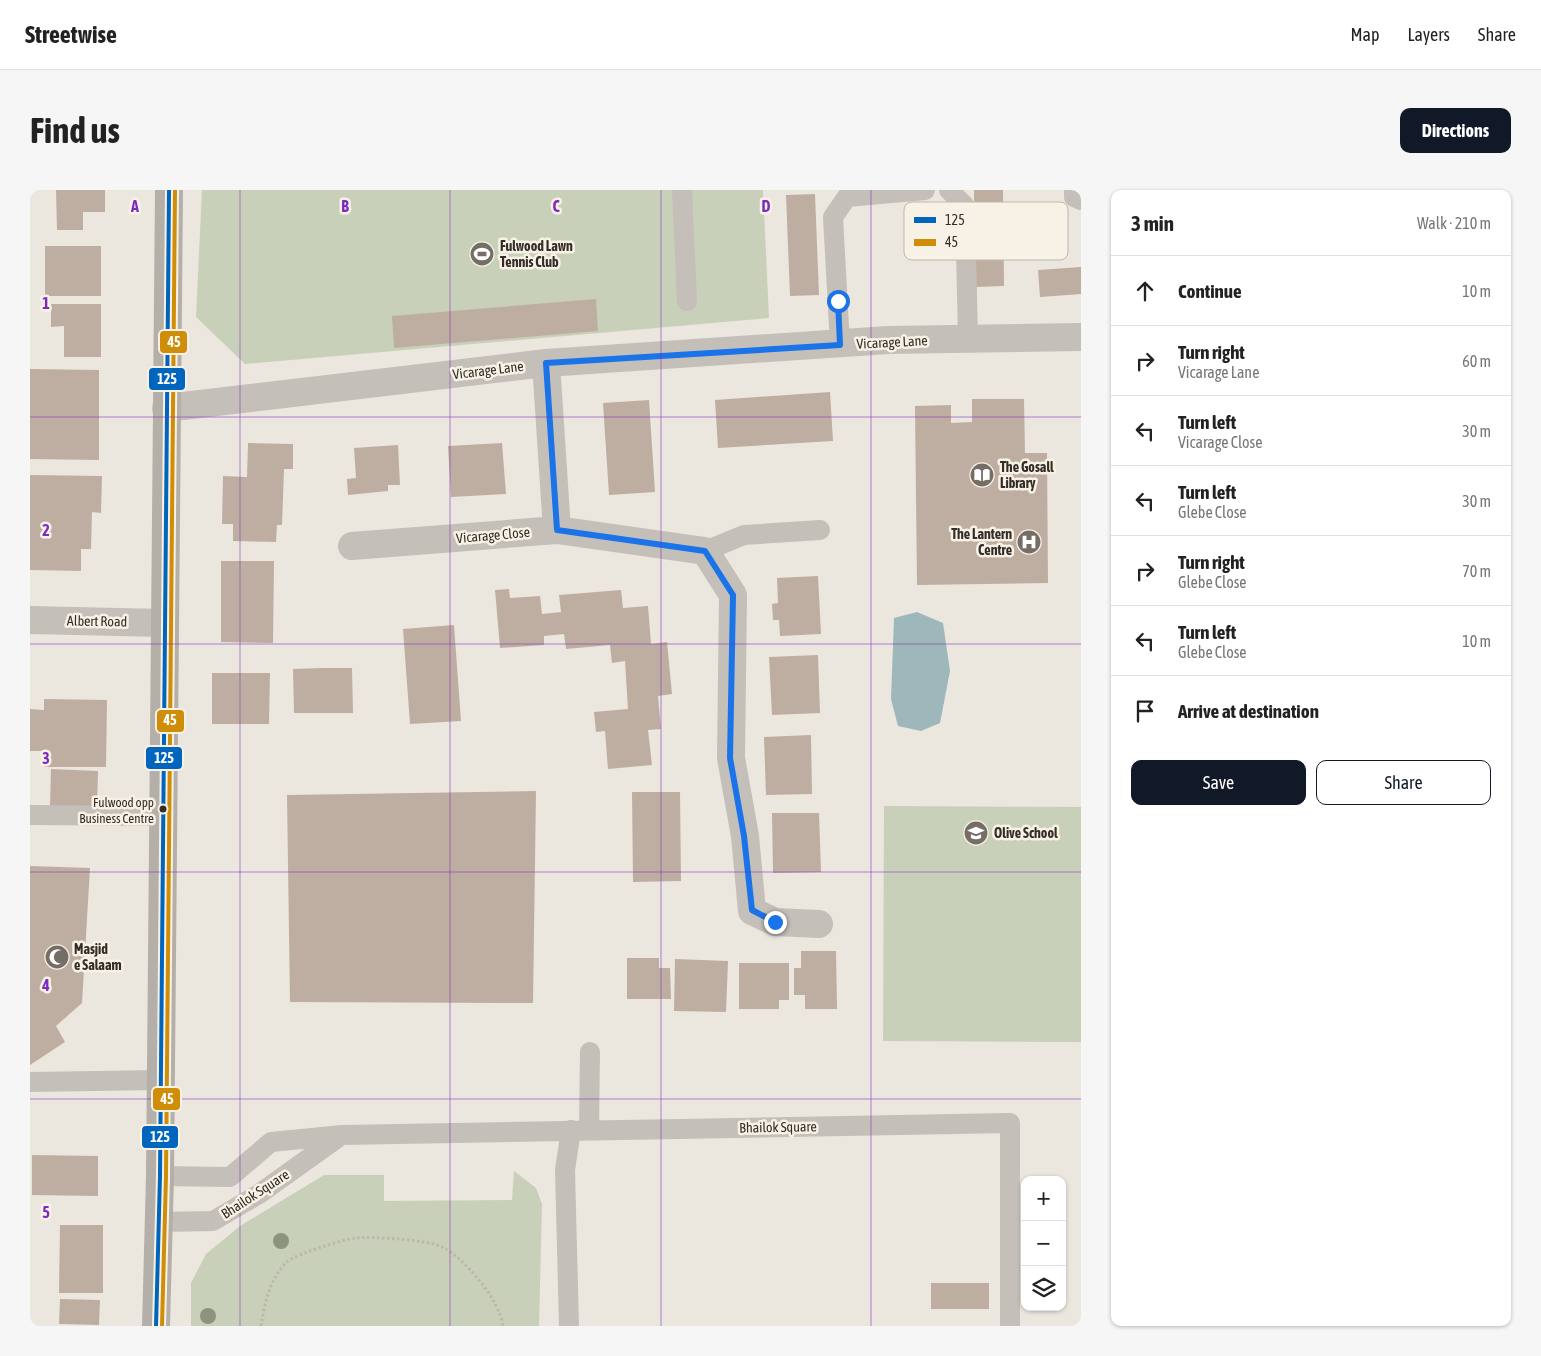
<!DOCTYPE html>
<html lang="en">
<head>
<meta charset="utf-8">
<style>
	:root { --surface:#fff; --page:#f6f6f6; --text:#222; --muted:#767676; --line:#e0e0e0; --accent:#111827 }
	body { margin:0; font-family:"Asap Condensed",sans-serif; background:var(--page); color:var(--text) }
	.controls { position:absolute; right:15px; bottom:15px; display:grid; overflow:hidden; border-radius:10px; box-shadow:0 1px 4px #0004 }
	.controls button { width:45px; height:45px; display:grid; place-items:center; padding:0; border:0; border-bottom:1px solid var(--line); background:var(--surface); color:var(--text); font:25px sans-serif }
	.stop { position:absolute; width:15px; height:15px; margin:-11px; border:4px solid #1a73e8; border-radius:50%; background:#fff }
	.stop.end { background:#1a73e8; border-color:#fff; box-shadow:0 1px 5px #0008 }
	.list { margin:0; padding:0; list-style:none }
	h2 { display:flex; justify-content:space-between; align-items:center; height:65px; margin:0; padding:0 20px; font-size:21px }
	h2 small { font-size:16px; font-weight:400; color:var(--muted) }
	.list li { display:grid; grid-template-columns:32px 1fr auto; gap:15px; align-items:center; box-sizing:border-box; height:70px; padding:0 20px; border-top:1px solid var(--line) }
	.list b { display:block; font-size:19px; white-space:nowrap }
	.list p { margin:0; font-size:16px; white-space:nowrap; color:var(--muted) }
	.list em { font-size:16px; font-style:normal; color:var(--muted) }
	.actions { display:flex; gap:10px; padding:15px 20px }
	.actions a { flex:1; padding:11px 0; border:1px solid var(--accent); border-radius:10px; text-align:center; font-size:18px; color:var(--accent) }
	.actions .main { background:var(--accent); color:#fff }
	.icon { flex:none; width:28px; height:28px; fill:none; stroke:currentColor; stroke-width:2; stroke-linecap:round; stroke-linejoin:round }
	.map { position:relative; flex:none; width:1051px; height:1136px; overflow:hidden; border-radius:10px }
	header { display:flex; align-items:center; gap:30px; box-sizing:border-box; height:70px; padding:0 25px; background:var(--surface); border-bottom:1px solid var(--line) }
	header strong { font-size:24px }
	nav { display:flex; gap:28px; margin-inline-start:auto; font-size:18px }
	.intro { display:flex; align-items:center; justify-content:space-between; box-sizing:border-box; height:120px; padding:0 30px }
	h1 { margin:0; font-size:35px }
	.button { padding:12px 22px; border-radius:10px; background:var(--accent); color:#fff; font-size:18px; font-weight:700 }
	main { display:flex; gap:30px; padding:0 30px }
	aside { flex:1; background:var(--surface); border-radius:10px; box-shadow:0 1px 4px #0004 }
	.map>svg:first-child { display:block }
	.green { fill:#c9d0ba }
	.water { fill:#9db7bb }
	.building { fill:#beaea1 }
	.lines { fill:none; stroke-linecap:round; stroke-linejoin:round }
	.path { stroke:#bcb7b1; stroke-width:3; stroke-dasharray:2.5 2.5; stroke-linecap:butt }
	.lane { stroke:#c4bfb8; stroke-width:20 }
	.street { stroke:#c4bfb8; stroke-width:28 }
	.secondary { stroke:#b4afa9; stroke-width:28 }
	.bus-1-casing { stroke:#f8f2e6; stroke-width:8 }
	.bus-2-casing { stroke:#f8f2e6; stroke-width:8 }
	.bus-1 { stroke:#0065bd; stroke-width:4 }
	.bus-2 { stroke:#d08e08; stroke-width:4 }
	.tree { fill:#8c947d }
	.route { stroke:#1a73e8; stroke-width:6 }
	.grid { fill:none; stroke:#7b2cbf; stroke-width:1; stroke-opacity:0.55 }
	.bus-dot { fill:#342d27; stroke:#f8f2e6; stroke-width:2 }
	.labels { text-anchor:middle; dominant-baseline:central; stroke-width:5; stroke-linejoin:round; paint-order:stroke }
	.bus-label { font-size:13px; fill:#342d27; stroke:#f8f2e6; text-anchor:end }
	.poi-label { font-size:14px; font-weight:bold; fill:#342d27; stroke:#f8f2e6; text-anchor:start }
	.street-label { font-size:14px; fill:#342d27; stroke:#f8f2e6 }
	.key { fill:#f8f2e6; stroke:#bdb7ad; stroke-width:1 }
	.key-label { font-size:14px; fill:#342d27 }
	.grid-label { font-size:16px; text-anchor:middle; font-weight:bold; fill:#7b2cbf; stroke:#f8f2e6; stroke-width:5; stroke-linejoin:round; paint-order:stroke }
	.line-badge { stroke:#f8f2e6; stroke-width:2 }
	.badge-label { font-size:14px; text-anchor:middle; font-weight:bold; fill:#fff }
</style>
</head>
<body>
<header>
<strong>Streetwise</strong>
<nav><a>Map</a><a>Layers</a><a>Share</a></nav>
</header>
<div class="intro"><h1>Find us</h1><a class="button">Directions</a></div>
<main>
<div class="map">
<svg width="1051" height="1136" viewBox="0 0 1051 1136">
	<rect width="100%" height="100%" fill="#ebe7df"/>
	<path class="green" d="M172,0H733L739,128L215,174L166,127Z
		M854,616L1051,617V852L853,851Z
		M484,981L506,998L512,1014L509,1136H161V1093L176,1064L210,1036L294,985H354V1011L482,1010Z"/>
	<path class="water" d="M887,422L913,433L920,481L910,533L891,541L868,536L861,509L864,428Z"/>
	<path class="building" d="M26,0H75V22H53V40H27Z
		M944,0H973L974,96L945,97Z
		M785,4L789,105L760,106L756,5Z
		M15,56H71V106H15Z
		M1051,77V104L1010,107L1008,80Z
		M566,109L568,141L364,158L362,126Z
		M21,114H71V167H34V136L21,137Z
		M0,179L69,180V270L0,269Z
		M800,202L803,251L688,258L685,210Z
		M942,209H994L995,263H1017L1018,393L887,395L885,216L921,215V233L942,232Z
		M619,210L625,302L579,305L573,213Z
		M218,253L263,254V279H254L252,335H247L246,352L203,351V334H192L193,286L217,287Z
		M472,253L476,304L421,307L418,256Z
		M368,255L370,295H358V301L318,305L317,289L326,288L324,258Z
		M0,285L72,286L71,323L62,322L61,359H51V381L0,380Z
		M191,371H244L243,453L191,452Z
		M788,386L791,444L750,446L749,430H743L742,414L748,413L747,388Z
		M479,399L480,408L510,406L512,424L531,422L529,405L591,400L593,418L618,416L621,454L637,452L642,504L628,506L631,539L618,540L622,575L578,579L575,541L566,542L564,522L598,519L595,471L582,473L580,455L536,459L534,444L514,446V455L470,458L465,400Z
		M424,435L431,531L380,534L373,439Z
		M788,465L790,523L742,525L739,467Z
		M293,478H322L323,523H264L263,479Z
		M182,483H240L239,534H182Z
		M14,509L77,510L76,577H14V561H0V519L14,520Z
		M781,545L782,604L736,605L734,547Z
		M21,579L68,581L67,618L20,616Z
		M506,601L503,813L260,812L257,605Z
		M602,602H650L651,691L603,692Z
		M742,623H789L791,682L743,683Z
		M0,676L60,678L52,813L26,836L35,852L0,875Z
		M771,761H806L807,819H775V805H764V778H771Z
		M597,768H629V778H640L641,809H597Z
		M645,769L698,771L696,822L644,821Z
		M709,773H759V810H749V819H709Z
		M2,965L68,966V1006L2,1005Z
		M30,1035H73V1103H29Z
		M901,1093H959V1119H901Z
		M30,1109L70,1110L69,1135L29,1134Z"/>
	<g class="lines">
		<path class="path" d="M231,1136C235,1113 239,1088 258,1071C267,1064 314,1049 326,1048C340,1046 401,1050 412,1057C435,1068 470,1111 473,1136"/>
		<path class="lane" d="M652,0L657,111
			M919,0L935,16L938,149
			M1044,0V7L1051,10
			M810,155L803,27L817,7L895,0
			M675,361L714,345L790,340
			M0,625L132,626
			M0,892L130,890
			M559,940L560,862
			M130,986L200,987L241,952L312,945L980,933V1136
			M128,1032L183,1031L229,1004L310,946
			M539,1136L535,980L541,940"/>
		<path class="street" d="M136,218L516,173L858,150L1051,147
			M527,340L675,361L703,405L701,568L715,646L722,721L745,732L789,734
			M322,356L527,340L516,173
			M0,430L133,433"/>
		<path class="secondary" d="M126,1136L130,986L139,0"/>
		<defs>
			<path id="bus-1" d="M126,1136L130,986L139,0"/>
			<path id="bus-2" d="M132,1136L136,986L145,0"/>
		</defs>
		<use href="#bus-1" class="bus-1-casing"/>
		<use href="#bus-2" class="bus-2-casing"/>
		<use href="#bus-1" class="bus-1"/>
		<use href="#bus-2" class="bus-2"/>
	</g>
	<g class="tree">
		<circle cx="251" cy="1051" r="8"/>
		<circle cx="178" cy="1126" r="8"/>
	</g>
	<g class="lines">
		<path class="route" d="M745,732L722,720L714,646L700,568L703,405L675,361L527,340L516,173L810,155L808,111"/>
	</g>
	<path class="grid" d="M210,0V1136M420,0V1136M631,0V1136M841,0V1136M0,227H1051M0,454H1051M0,682H1051M0,909H1051"/>
	<defs>
		<symbol id="stadium-disc" viewBox="-11 -11 22 22"><circle r="9.5" fill="#746e67" stroke="#f8f2e6"/><path d="M0-5a6.5 5 0 1 0 0 10a6.5 5 0 1 0 0-10ZM-3.5-1.8h7v3.6h-7Z" fill="#fff"/></symbol>
		<symbol id="library-disc" viewBox="-11 -11 22 22"><circle r="9.5" fill="#746e67" stroke="#f8f2e6"/><path d="M-6-4Q-3-5.5-.7-3.5V5Q-3 3-6 4ZM6-4Q3-5.5 .7-3.5V5Q3 3 6 4Z" fill="#fff"/></symbol>
		<symbol id="hospital-disc" viewBox="-11 -11 22 22"><circle r="9.5" fill="#746e67" stroke="#f8f2e6"/><path d="M-5-5h3v3.5h4V-5h3V5h-3V1.5h-4V5h-3Z" fill="#fff"/></symbol>
		<symbol id="school-disc" viewBox="-11 -11 22 22"><circle r="9.5" fill="#746e67" stroke="#f8f2e6"/><path d="M0-5L7-2L0 1L-7-2ZM-4 1L0 2.5L4 1V4Q0 6-4 4Z" fill="#fff"/></symbol>
		<symbol id="mosque-disc" viewBox="-11 -11 22 22"><circle r="9.5" fill="#746e67" stroke="#f8f2e6"/><path d="M3.5-4.9A6 6 0 1 0 3.5 4.9A5 5 0 1 1 3.5-4.9Z" fill="#fff"/></symbol>
	</defs>
	<g fill-rule="evenodd">
		<use href="#stadium-disc" x="438" y="50" width="28" height="28"/>
		<use href="#library-disc" x="938" y="271" width="28" height="28"/>
		<use href="#hospital-disc" x="985" y="338" width="28" height="28"/>
		<use href="#school-disc" x="932" y="629" width="28" height="28"/>
		<use href="#mosque-disc" x="13" y="753" width="28" height="28"/>
	</g>
	<circle class="bus-dot" cx="133" cy="619" r="4.5"/>
	<g class="labels">
		<g class="bus-label">
			<text x="124" y="612">Fulwood opp<tspan x="124" dy="16">Business Centre</tspan></text>
		</g>
		<g class="poi-label">
			<text x="470" y="56">Fulwood Lawn<tspan x="470" dy="16">Tennis Club</tspan></text>
			<text x="970" y="277">The Gosall<tspan x="970" dy="16">Library</tspan></text>
			<text x="982" y="344" text-anchor="end">The Lantern<tspan x="982" dy="16">Centre</tspan></text>
			<text x="964" y="643">Olive School</text>
			<text x="44" y="759">Masjid<tspan x="44" dy="16">e Salaam</tspan></text>
		</g>
		<g class="street-label">
			<text transform="translate(862 152) rotate(-3)">Vicarage Lane</text>
			<text transform="translate(458 180) rotate(-7)">Vicarage Lane</text>
			<text transform="translate(463 345) rotate(-5)">Vicarage Close</text>
			<text transform="translate(67 431) rotate(1)">Albert Road</text>
			<text transform="translate(748 937) rotate(-1)">Bhailok Square</text>
			<text transform="translate(225 1004) rotate(-33)">Bhailok Square</text>
		</g>
	</g>
	<rect x="874" y="12" width="164" height="58" rx="8" class="key"/>
	<rect x="884" y="27" width="22" height="6" fill="#0065bd"/>
	<rect x="884" y="49" width="22" height="7" fill="#d08e08"/>
	<g class="key-label">
		<text x="915" y="35">125</text>
		<text x="915" y="57">45</text>
	</g>
	<g class="grid-label">
		<text x="105" y="22">A</text>
		<text x="315" y="22">B</text>
		<text x="526" y="22">C</text>
		<text x="736" y="22">D</text>
		<text x="16" y="119">1</text>
		<text x="16" y="346">2</text>
		<text x="16" y="574">3</text>
		<text x="16" y="801">4</text>
		<text x="16" y="1028">5</text>
	</g>
	<g class="line-badge">
		<rect x="129" y="140" width="29" height="24" rx="5" fill="#d08e08"/>
		<rect x="118" y="177" width="38" height="24" rx="5" fill="#0065bd"/>
		<rect x="126" y="519" width="29" height="24" rx="5" fill="#d08e08"/>
		<rect x="115" y="556" width="38" height="24" rx="5" fill="#0065bd"/>
		<rect x="122" y="897" width="29" height="24" rx="5" fill="#d08e08"/>
		<rect x="111" y="935" width="38" height="24" rx="5" fill="#0065bd"/>
	</g>
	<g class="badge-label">
		<text x="144" y="157">45</text>
		<text x="137" y="194">125</text>
		<text x="140" y="535">45</text>
		<text x="134" y="573">125</text>
		<text x="137" y="914">45</text>
		<text x="130" y="952">125</text>
	</g>
</svg>
<div class="controls">
<button>+</button>
<button>−</button>
<button><svg class="icon" aria-label="layers" viewBox="0 0 24 24"><path d="M12 4l9 5-9 5-9-5zM3 14l9 5 9-5"/></svg></button>
</div>
<div class="stop" style="left:808px;top:111px"></div>
<div class="stop end" style="left:745px;top:732px"></div>
</div>
<aside>
<h2>3 min<small>Walk · 210 m</small></h2>
<ul class="list">
<li><svg class="icon" aria-label="ahead" viewBox="0 0 24 24"><path d="M12 20V5M6 11l6-6 6 6"/></svg><div><b>Continue</b></div><em>10 m</em></li>
<li><svg class="icon" aria-label="right" viewBox="0 0 24 24"><path d="M7 20v-9h11M14 6l5 5-5 5"/></svg><div><b>Turn right</b><p>Vicarage Lane</p></div><em>60 m</em></li>
<li><svg class="icon" aria-label="left" viewBox="0 0 24 24"><path d="M17 20v-9H6M10 6l-5 5 5 5"/></svg><div><b>Turn left</b><p>Vicarage Close</p></div><em>30 m</em></li>
<li><svg class="icon" aria-label="left" viewBox="0 0 24 24"><path d="M17 20v-9H6M10 6l-5 5 5 5"/></svg><div><b>Turn left</b><p>Glebe Close</p></div><em>30 m</em></li>
<li><svg class="icon" aria-label="right" viewBox="0 0 24 24"><path d="M7 20v-9h11M14 6l5 5-5 5"/></svg><div><b>Turn right</b><p>Glebe Close</p></div><em>70 m</em></li>
<li><svg class="icon" aria-label="left" viewBox="0 0 24 24"><path d="M17 20v-9H6M10 6l-5 5 5 5"/></svg><div><b>Turn left</b><p>Glebe Close</p></div><em>10 m</em></li>
<li><svg class="icon" aria-label="arrive" viewBox="0 0 24 24"><path d="M6 21V4h12l-3 4 3 4H6"/></svg><div><b>Arrive at destination</b></div></li>
</ul>
<div class="actions"><a class="main">Save</a><a>Share</a></div>
</aside>
</main>
</body>
</html>
